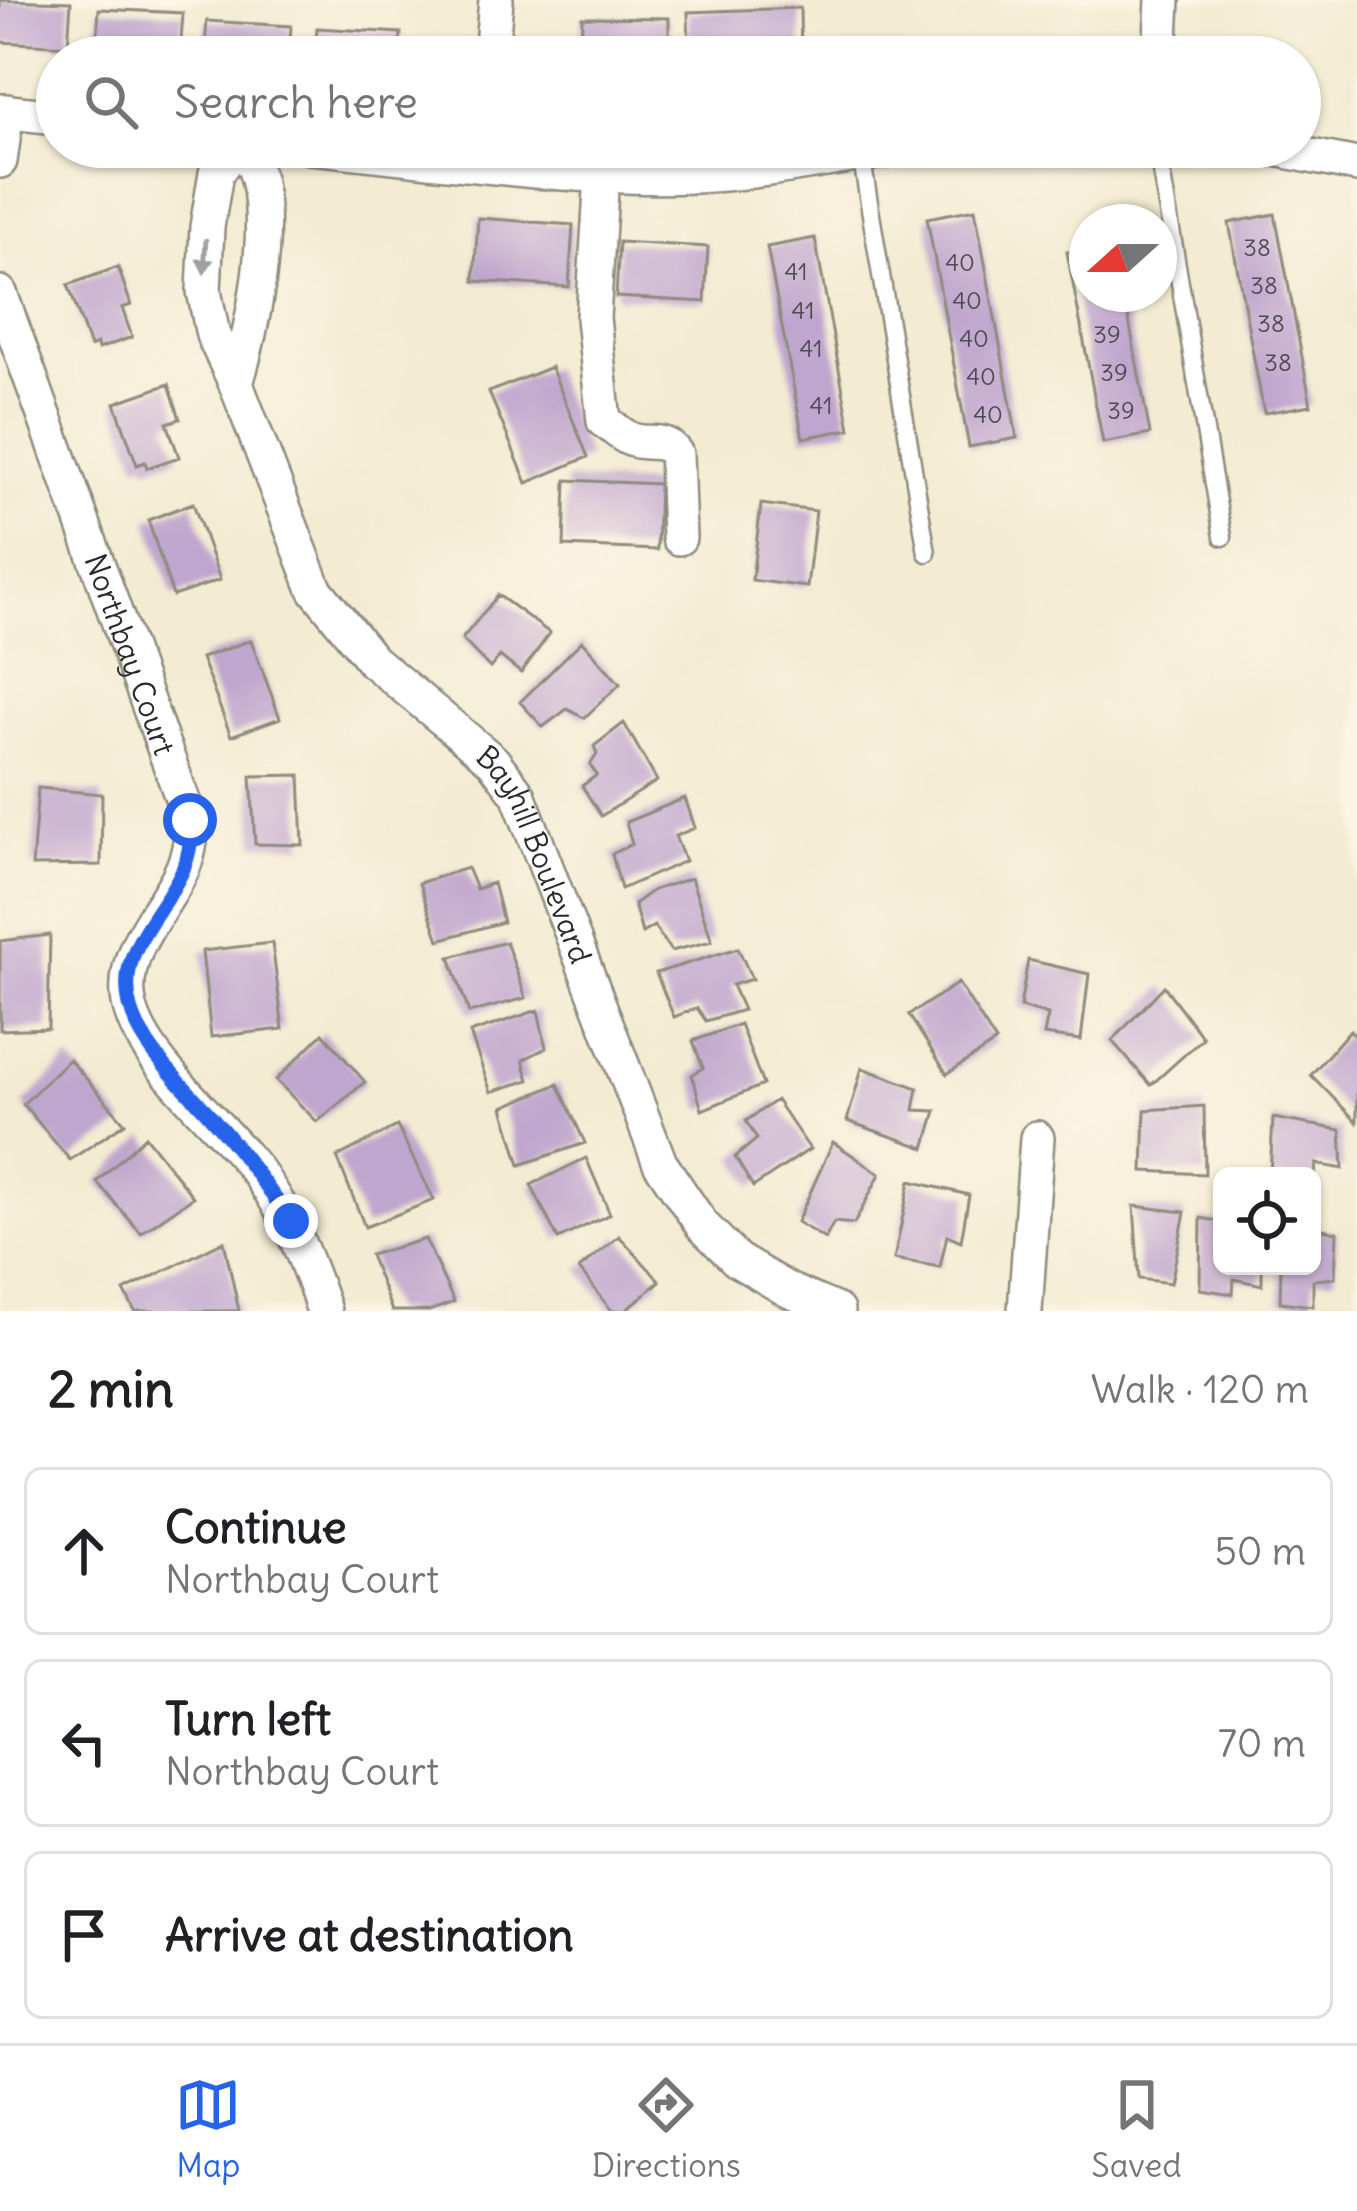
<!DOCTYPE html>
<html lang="en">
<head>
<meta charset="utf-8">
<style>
	:root { --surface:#fff; --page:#f6f6f6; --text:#202124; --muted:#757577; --line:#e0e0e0; --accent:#2563eb }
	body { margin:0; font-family:Delius,sans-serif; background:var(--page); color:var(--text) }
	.controls { position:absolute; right:36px; bottom:36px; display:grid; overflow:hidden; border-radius:18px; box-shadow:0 3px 9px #0004 }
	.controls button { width:108px; height:108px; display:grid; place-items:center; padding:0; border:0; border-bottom:3px solid var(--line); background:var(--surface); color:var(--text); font:60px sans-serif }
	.compass { position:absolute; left:1069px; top:204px; width:108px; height:108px; border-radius:50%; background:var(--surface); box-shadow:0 3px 9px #0004; rotate:249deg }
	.stop { position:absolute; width:36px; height:36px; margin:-27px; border:9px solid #2563eb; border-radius:50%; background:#fff }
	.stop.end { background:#2563eb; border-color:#fff; box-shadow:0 3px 12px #0008 }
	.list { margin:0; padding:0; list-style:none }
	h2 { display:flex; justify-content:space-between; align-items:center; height:156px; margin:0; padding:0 48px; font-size:51px }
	h2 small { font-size:39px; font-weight:400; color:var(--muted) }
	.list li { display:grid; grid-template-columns:78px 1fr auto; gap:36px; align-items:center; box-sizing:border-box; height:168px; margin:0 24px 24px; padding:0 24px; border:3px solid var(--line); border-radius:18px }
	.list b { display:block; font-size:45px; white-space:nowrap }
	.list p { margin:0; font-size:39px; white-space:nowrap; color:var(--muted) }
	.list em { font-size:39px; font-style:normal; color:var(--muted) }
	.icon { flex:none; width:66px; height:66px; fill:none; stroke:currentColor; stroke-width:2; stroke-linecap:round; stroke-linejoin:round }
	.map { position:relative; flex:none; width:1357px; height:1311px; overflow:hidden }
	.search { position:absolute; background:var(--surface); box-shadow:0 3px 9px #0004; left:36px; right:36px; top:36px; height:132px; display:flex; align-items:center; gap:30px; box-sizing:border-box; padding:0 42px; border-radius:66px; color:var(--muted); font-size:45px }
	.sheet { height:732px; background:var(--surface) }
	nav { display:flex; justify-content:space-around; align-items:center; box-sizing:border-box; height:168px; border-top:3px solid var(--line); background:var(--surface); font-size:33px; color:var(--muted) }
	nav a { display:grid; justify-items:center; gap:6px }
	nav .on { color:var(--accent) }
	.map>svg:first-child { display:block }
	.building { fill:#bfa6ce }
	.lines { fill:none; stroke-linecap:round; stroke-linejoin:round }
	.lane-casing { stroke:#8f8b7e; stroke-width:21 }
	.street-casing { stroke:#8f8b7e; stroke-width:38 }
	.lane { stroke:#fff; stroke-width:16 }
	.street { stroke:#fff; stroke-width:33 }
	.oneway { fill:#a0a0a0 }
	.route { stroke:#2563eb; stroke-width:15 }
	.labels { text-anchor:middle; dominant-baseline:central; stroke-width:10; stroke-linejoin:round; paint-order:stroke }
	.number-label { font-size:24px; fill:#504a54 }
	.street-label { font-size:30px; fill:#2b2b2b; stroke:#fcf5e5 }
</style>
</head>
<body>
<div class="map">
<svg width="1357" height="1311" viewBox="0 0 1357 1311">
	<rect width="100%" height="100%" fill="#fcf5e5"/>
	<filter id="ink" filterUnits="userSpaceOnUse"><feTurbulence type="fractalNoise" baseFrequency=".00833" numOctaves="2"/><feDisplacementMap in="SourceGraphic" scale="24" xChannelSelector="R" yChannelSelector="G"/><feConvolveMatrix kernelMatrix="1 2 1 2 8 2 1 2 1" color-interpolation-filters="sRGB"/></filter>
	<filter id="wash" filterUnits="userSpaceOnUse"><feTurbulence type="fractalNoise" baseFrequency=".004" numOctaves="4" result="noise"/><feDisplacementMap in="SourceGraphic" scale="48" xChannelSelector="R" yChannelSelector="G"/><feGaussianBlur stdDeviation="2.7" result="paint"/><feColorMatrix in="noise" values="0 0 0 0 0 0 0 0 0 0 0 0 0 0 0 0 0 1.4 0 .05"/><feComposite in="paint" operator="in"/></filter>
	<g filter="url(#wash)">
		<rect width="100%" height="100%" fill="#f3ebd2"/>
		<g id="blocks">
			<path class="building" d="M0,0L71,2L68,46L0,42Z
				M800,8L801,57H689L688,12Z
				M99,9L183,13L180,57L96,52Z
				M582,17L669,18V57H581Z
				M207,21L291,26L289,57H204Z
				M317,28L401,33L399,57H315Z
				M975,209L1017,438L969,447L927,218Z
				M1275,214L1311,405L1264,413L1229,223Z
				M478,218L573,225L569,287L474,281Z
				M815,238L850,429L803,438L767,247Z
				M619,242L708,247L705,302L616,297Z
				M1087,249V294H1124L1150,434L1103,443L1067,252Z
				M118,267L131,305L122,308L132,337L98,349L97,344L90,347L68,285Z
				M551,367L588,457L527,483L489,392Z
				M169,384L180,419L167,423L179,457L147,468L145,462L137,465L115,403Z
				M566,480L659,484L657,550L564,546Z
				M193,503L220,580L173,596L148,520Z
				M761,504L816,511L807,587L752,580Z
				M498,595L550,633L521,673L500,656L490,668L462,639Z
				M251,640L280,718L231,736L201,658Z
				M582,641L620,684L584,718L567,709L543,727L520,702Z
				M624,723L657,781L601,816L582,786L597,775L590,765L597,754L594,746Z
				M300,775L303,845L255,844L251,776Z
				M38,788L102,794L101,865L32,866Z
				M685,798L695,828L675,836L685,861L621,889L612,854L632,844L626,822Z
				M467,868L476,889L493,883L503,922L439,940L419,883Z
				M691,878L712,941L671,951L654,926L642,933L634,904L653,890Z
				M50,935L48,1028L0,1030V941Z
				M506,942L526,998L469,1013L450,957Z
				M272,943L283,1029L211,1037L202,951Z
				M738,948L752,979L732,985L743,1010L706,1021L697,1008L674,1017L656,973Z
				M1028,960L1089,974L1081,1040L1044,1035L1048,1015L1020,1007Z
				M958,983L996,1042L947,1074L909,1015Z
				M1164,986L1203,1038L1151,1085L1112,1041Z
				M538,1010L546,1048L523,1060L529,1080L491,1092L470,1033Z
				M740,1024L763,1085L702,1110L692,1075L703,1068L693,1041Z
				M1350,1030L1357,1037V1122L1311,1075Z
				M323,1033L365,1082L317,1122L276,1080Z
				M69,1059L125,1123L70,1160L23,1104Z
				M862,1068L918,1088L914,1110L936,1111L925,1148L847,1121Z
				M558,1084L585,1143L520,1165L503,1107Z
				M776,1100L810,1149L753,1187L735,1157L757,1139L746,1121Z
				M1204,1106L1205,1174L1143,1171L1145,1110Z
				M1273,1118L1341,1130L1343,1169L1316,1164L1315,1176H1270Z
				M397,1126L434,1200L365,1227L337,1157Z
				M145,1136L193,1197L141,1233L97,1182Z
				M833,1142L880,1174L854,1224L834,1222L825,1239L797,1222Z
				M586,1158L610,1214L558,1239L531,1185Z
				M910,1181L969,1195L961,1241L947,1235L940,1267L894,1259Z
				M1134,1206L1185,1212L1171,1283L1139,1279Z
				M1201,1218L1222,1222V1266H1262V1285L1234,1279L1233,1294L1200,1289Z
				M1312,1227L1337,1232L1335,1278L1313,1280V1306L1280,1302L1281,1266H1312Z
				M619,1236L660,1281L625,1311H612L579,1269Z
				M425,1239L454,1302L429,1311H392L370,1255Z
				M224,1241L239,1311H135L124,1291Z"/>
		</g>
	</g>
	<g filter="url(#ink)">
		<use href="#blocks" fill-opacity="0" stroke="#8f8b7e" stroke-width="3"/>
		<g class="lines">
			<defs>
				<path id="lane" d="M1157,147L1223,537
					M861,154L927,553"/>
				<g id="street">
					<path d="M491,57L496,0"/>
					<path d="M1160,57L1163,0"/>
					<path d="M0,111L57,117"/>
					<path id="s1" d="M236,147L216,173L207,227L204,291L213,335L236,384L315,589L372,660L493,761L518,794L660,1163L702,1225L737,1260L788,1290L837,1311"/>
					<path d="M309,147C436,159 567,181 695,176C770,173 841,155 915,147"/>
					<path d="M1265,147L1357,165"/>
					<path d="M0,161L7,111"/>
					<path d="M602,175L593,318L604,421C612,426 621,435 630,439C648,447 663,435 676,454L679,538"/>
					<path id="s2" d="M0,293L190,820C199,889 122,926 128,996C134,1058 226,1126 262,1178C291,1220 308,1263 324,1311"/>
					<path d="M236,384C253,326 270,243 259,183C257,171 249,158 244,147"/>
					<path d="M1025,1311L1037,1138"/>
				</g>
			</defs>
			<use href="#lane" class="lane-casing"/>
			<use href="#street" class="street-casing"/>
			<use href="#lane" class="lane"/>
			<use href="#street" class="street"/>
		</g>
		<defs><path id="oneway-solid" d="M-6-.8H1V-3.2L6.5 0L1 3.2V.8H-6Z" transform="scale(3)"/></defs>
		<use class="oneway" href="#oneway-solid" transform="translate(205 256) rotate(93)"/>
	</g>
	<g class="lines" filter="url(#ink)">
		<path class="route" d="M190,820C197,872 160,900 138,944C101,1016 170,1069 212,1118C241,1151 266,1185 291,1221"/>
	</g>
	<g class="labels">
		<g class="number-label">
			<text x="1257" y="247">38</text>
			<text x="960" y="262">40</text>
			<text x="796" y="271">41</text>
			<text x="1264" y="285">38</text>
			<text x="967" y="300">40</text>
			<text x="803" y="310">41</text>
			<text x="1271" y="323">38</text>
			<text x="1107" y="334">39</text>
			<text x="974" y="338">40</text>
			<text x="811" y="348">41</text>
			<text x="1278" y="362">38</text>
			<text x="1114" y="372">39</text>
			<text x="981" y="376">40</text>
			<text x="821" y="405">41</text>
			<text x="1121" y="410">39</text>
			<text x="988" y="414">40</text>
		</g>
		<g class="street-label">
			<text stroke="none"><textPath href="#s2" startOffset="384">Northbay Court</textPath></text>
			<text stroke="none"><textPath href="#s1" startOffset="822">Bayhill Boulevard</textPath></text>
		</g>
	</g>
</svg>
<div class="controls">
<button><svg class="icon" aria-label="locate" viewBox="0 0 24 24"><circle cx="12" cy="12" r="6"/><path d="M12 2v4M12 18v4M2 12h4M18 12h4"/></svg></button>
</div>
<svg class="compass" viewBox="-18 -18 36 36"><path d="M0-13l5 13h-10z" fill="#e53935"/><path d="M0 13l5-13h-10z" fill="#757577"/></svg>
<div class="stop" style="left:190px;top:820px"></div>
<div class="stop end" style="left:291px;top:1221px"></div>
<div class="search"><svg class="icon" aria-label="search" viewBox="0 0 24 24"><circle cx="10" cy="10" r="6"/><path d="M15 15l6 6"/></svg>Search here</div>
</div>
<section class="sheet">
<h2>2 min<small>Walk · 120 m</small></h2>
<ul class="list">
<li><svg class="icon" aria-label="ahead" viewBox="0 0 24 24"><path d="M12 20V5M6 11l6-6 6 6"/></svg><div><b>Continue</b><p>Northbay Court</p></div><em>50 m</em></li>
<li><svg class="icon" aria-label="left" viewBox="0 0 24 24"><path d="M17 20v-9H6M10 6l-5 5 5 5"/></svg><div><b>Turn left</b><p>Northbay Court</p></div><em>70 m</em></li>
<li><svg class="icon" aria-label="arrive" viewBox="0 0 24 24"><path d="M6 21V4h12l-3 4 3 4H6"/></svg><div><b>Arrive at destination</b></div></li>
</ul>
</section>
<nav>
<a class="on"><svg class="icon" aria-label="map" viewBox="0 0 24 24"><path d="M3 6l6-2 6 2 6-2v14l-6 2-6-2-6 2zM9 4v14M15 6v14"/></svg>Map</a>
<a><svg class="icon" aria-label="directions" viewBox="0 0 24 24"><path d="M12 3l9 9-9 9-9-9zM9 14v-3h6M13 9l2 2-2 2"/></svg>Directions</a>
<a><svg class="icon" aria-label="saved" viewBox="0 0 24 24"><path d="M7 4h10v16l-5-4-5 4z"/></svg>Saved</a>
</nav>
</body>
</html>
